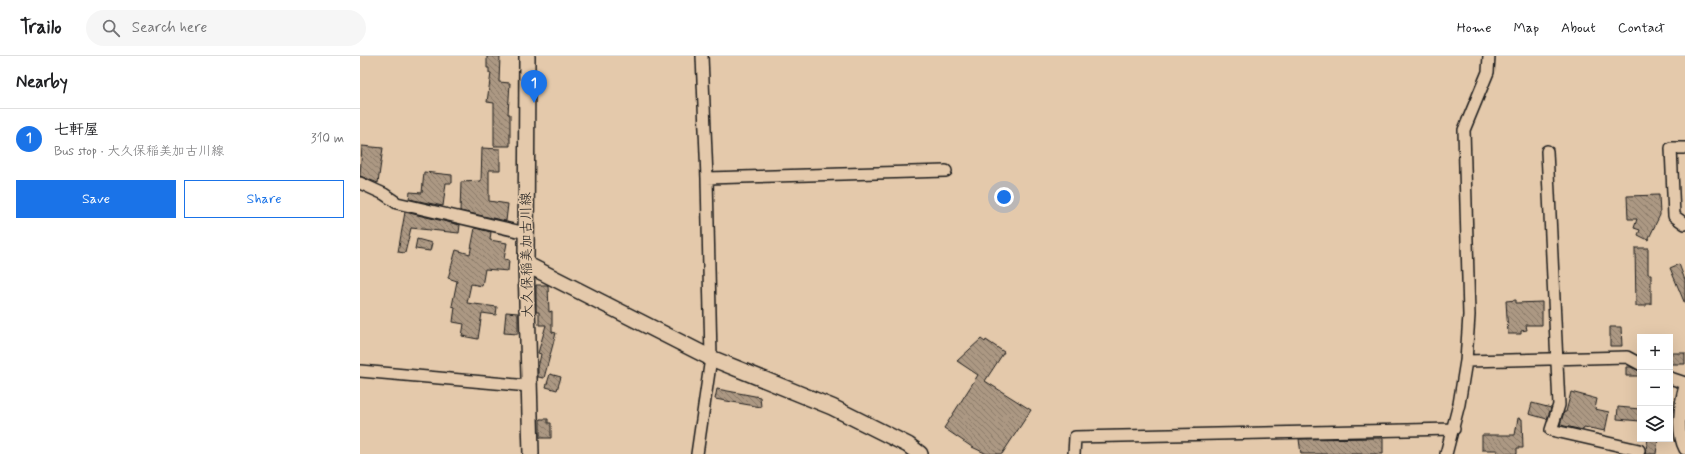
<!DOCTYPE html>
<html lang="en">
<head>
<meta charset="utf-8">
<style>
	:root { --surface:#fff; --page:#f6f6f6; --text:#202124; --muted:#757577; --line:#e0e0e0; --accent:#1a73e8 }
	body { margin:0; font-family:Mynerve,"Klee One",sans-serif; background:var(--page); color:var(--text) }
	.controls { position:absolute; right:12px; bottom:12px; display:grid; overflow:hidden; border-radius:0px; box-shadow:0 4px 16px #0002 }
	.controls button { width:36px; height:36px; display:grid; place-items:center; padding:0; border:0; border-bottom:1px solid var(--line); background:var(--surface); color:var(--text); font:20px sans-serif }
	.you { position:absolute; left:644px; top:141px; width:14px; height:14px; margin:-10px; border:3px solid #fff; border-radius:50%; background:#1a73e8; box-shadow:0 0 0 6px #1a73e833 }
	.badge { display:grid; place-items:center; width:26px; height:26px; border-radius:50%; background:var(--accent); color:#fff; font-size:13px; font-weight:700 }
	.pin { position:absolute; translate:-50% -33px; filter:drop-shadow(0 1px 2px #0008) }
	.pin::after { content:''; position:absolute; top:21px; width:14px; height:12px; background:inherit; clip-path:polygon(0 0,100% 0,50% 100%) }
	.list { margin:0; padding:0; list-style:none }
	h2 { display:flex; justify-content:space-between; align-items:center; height:52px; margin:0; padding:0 16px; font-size:17px }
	h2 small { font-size:13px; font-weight:400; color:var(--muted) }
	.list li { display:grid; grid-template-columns:26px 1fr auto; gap:12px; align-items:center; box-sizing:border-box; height:60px; padding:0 16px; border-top:1px solid var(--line) }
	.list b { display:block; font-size:15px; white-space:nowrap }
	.list p { margin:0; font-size:13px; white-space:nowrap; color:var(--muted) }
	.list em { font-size:13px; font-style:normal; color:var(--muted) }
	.actions { display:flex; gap:8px; padding:12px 16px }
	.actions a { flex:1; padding:9px 0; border:1px solid var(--accent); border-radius:0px; text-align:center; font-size:14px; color:var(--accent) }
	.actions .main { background:var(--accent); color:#fff }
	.icon { flex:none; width:22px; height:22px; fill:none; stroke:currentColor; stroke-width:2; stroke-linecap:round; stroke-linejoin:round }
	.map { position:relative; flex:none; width:1325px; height:398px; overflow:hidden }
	header { display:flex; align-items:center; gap:24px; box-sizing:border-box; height:56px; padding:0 20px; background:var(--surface); border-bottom:1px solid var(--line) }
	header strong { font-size:19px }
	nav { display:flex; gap:22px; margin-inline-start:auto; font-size:14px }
	.search { width:280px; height:36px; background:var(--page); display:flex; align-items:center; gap:10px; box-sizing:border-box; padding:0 14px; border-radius:22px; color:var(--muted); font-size:15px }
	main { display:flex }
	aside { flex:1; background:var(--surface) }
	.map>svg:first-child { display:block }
	.building { fill:url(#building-back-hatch); stroke:#1c1c1c }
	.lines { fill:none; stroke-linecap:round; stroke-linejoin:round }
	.street-casing { stroke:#1c1c1c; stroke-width:14 }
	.secondary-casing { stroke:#1c1c1c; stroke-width:18 }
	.street { stroke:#e4c9ab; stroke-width:11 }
	.secondary { stroke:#e4c9ab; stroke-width:15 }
	.labels { text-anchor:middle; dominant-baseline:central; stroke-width:3; stroke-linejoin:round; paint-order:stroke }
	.street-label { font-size:14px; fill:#1c1c1c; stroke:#e4c9ab }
</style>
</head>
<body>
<header>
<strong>Trailo</strong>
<div class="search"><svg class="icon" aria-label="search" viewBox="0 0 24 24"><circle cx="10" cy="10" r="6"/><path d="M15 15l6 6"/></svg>Search here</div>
<nav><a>Home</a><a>Map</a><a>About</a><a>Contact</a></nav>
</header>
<main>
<aside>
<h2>Nearby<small></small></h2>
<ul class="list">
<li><span class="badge">1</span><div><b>七軒屋</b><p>Bus stop · 大久保稲美加古川線</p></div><em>310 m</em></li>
</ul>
<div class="actions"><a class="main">Save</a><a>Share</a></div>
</aside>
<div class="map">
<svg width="1325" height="398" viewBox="0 0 1325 398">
	<defs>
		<pattern id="building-back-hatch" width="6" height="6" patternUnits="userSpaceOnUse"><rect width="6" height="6" fill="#ac9883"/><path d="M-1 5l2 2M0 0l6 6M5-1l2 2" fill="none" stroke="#8b7b6a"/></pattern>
	</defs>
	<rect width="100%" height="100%" fill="#e4c9ab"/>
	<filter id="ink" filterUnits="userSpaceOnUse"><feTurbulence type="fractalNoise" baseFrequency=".025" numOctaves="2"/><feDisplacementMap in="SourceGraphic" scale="8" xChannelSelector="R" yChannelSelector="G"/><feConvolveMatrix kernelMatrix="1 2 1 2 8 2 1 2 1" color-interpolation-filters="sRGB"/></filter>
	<g filter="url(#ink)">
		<path class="building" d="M127,0H140L139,26L150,27L148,58H150V90H134V47L127,46L131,17H129V12H127Z
			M2,90L23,92L18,127L0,120Z
			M122,92L140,93V114H129V145L148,148L146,165L100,155L101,126L121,125Z
			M64,116L92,119V127H86L83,150L49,143L50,136L62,137Z
			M1299,139L1300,159L1288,184L1278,179L1280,174L1274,172L1277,163H1268L1267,140Z
			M45,156L100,169L99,177L51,172L45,197L38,196Z
			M115,172L131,176L130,184L147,187L144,203L149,204L148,215L125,213L122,230L111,228L107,247L137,251L136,259L122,257L118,283L102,280L104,268L93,266L95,251L92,250L97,225L88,222L96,194L110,198Z
			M57,183L72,187L70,195L55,193Z
			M1275,192H1288V218H1291V248H1286V250H1276Z
			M1319,208L1325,224V248L1310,212Z
			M176,229H188L189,256L192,255V276L196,277L184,322L178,321V312L181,298L178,297L186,269H179V256H176Z
			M1156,244V247L1182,246V269H1166L1167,274L1161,275V278H1148L1146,245Z
			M146,256L158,257V278L144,277Z
			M1250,271H1261L1262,290H1250Z
			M621,283L625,286L626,284L644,296L625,325L671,354L642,398H627L612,391L584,372L618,319L597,305Z
			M1310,297H1325V308H1310Z
			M1266,311H1271L1280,315V320H1266Z
			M190,318L201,321L197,334L186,331Z
			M357,333L400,341L401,351L355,343Z
			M1211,336L1237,343L1235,353L1249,356L1245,375L1224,371L1223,374L1200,369L1204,356H1206Z
			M1172,347L1191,352L1187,363L1169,358Z
			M1258,351L1280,353V365L1257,363Z
			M1158,362L1162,363L1163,392H1157V398H1137V394H1122V379H1155Z
			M180,363H188V367H191V382H180Z
			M1023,382V398H941L939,383Z
			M1288,383H1298L1296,398H1285Z"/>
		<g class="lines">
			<defs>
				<path id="street" d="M1325,92H1311L1314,160L1325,168
					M1187,95L1199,349L1191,374L1279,394L1278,398
					M347,122L586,115
					M0,127L24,138L37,147L166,177
					M1106,305L1267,301L1280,308
					M0,315L169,330
					M1310,322L1325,327
					M1325,330C1320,347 1316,377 1325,393
					M337,398L351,302L347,122L342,0
					M714,398L715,381L1094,373
					M1086,398L1099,348L1106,305L1109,259L1104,74L1128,16L1129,0"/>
				<path id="secondary" d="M167,0L166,208L171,398
					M166,208L351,302L472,351L548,389L560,398"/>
			</defs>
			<use href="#street" class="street-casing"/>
			<use href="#secondary" class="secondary-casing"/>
			<use href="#street" class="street"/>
			<use href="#secondary" class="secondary"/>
		</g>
	</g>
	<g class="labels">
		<g class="street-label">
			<text transform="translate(167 199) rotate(-91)">大久保稲美加古川線</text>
		</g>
	</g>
</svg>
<div class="controls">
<button>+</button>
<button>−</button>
<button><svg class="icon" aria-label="layers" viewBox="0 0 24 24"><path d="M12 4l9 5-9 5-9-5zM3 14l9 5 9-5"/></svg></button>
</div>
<div class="you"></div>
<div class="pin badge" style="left:174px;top:47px">1</div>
</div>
</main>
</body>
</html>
